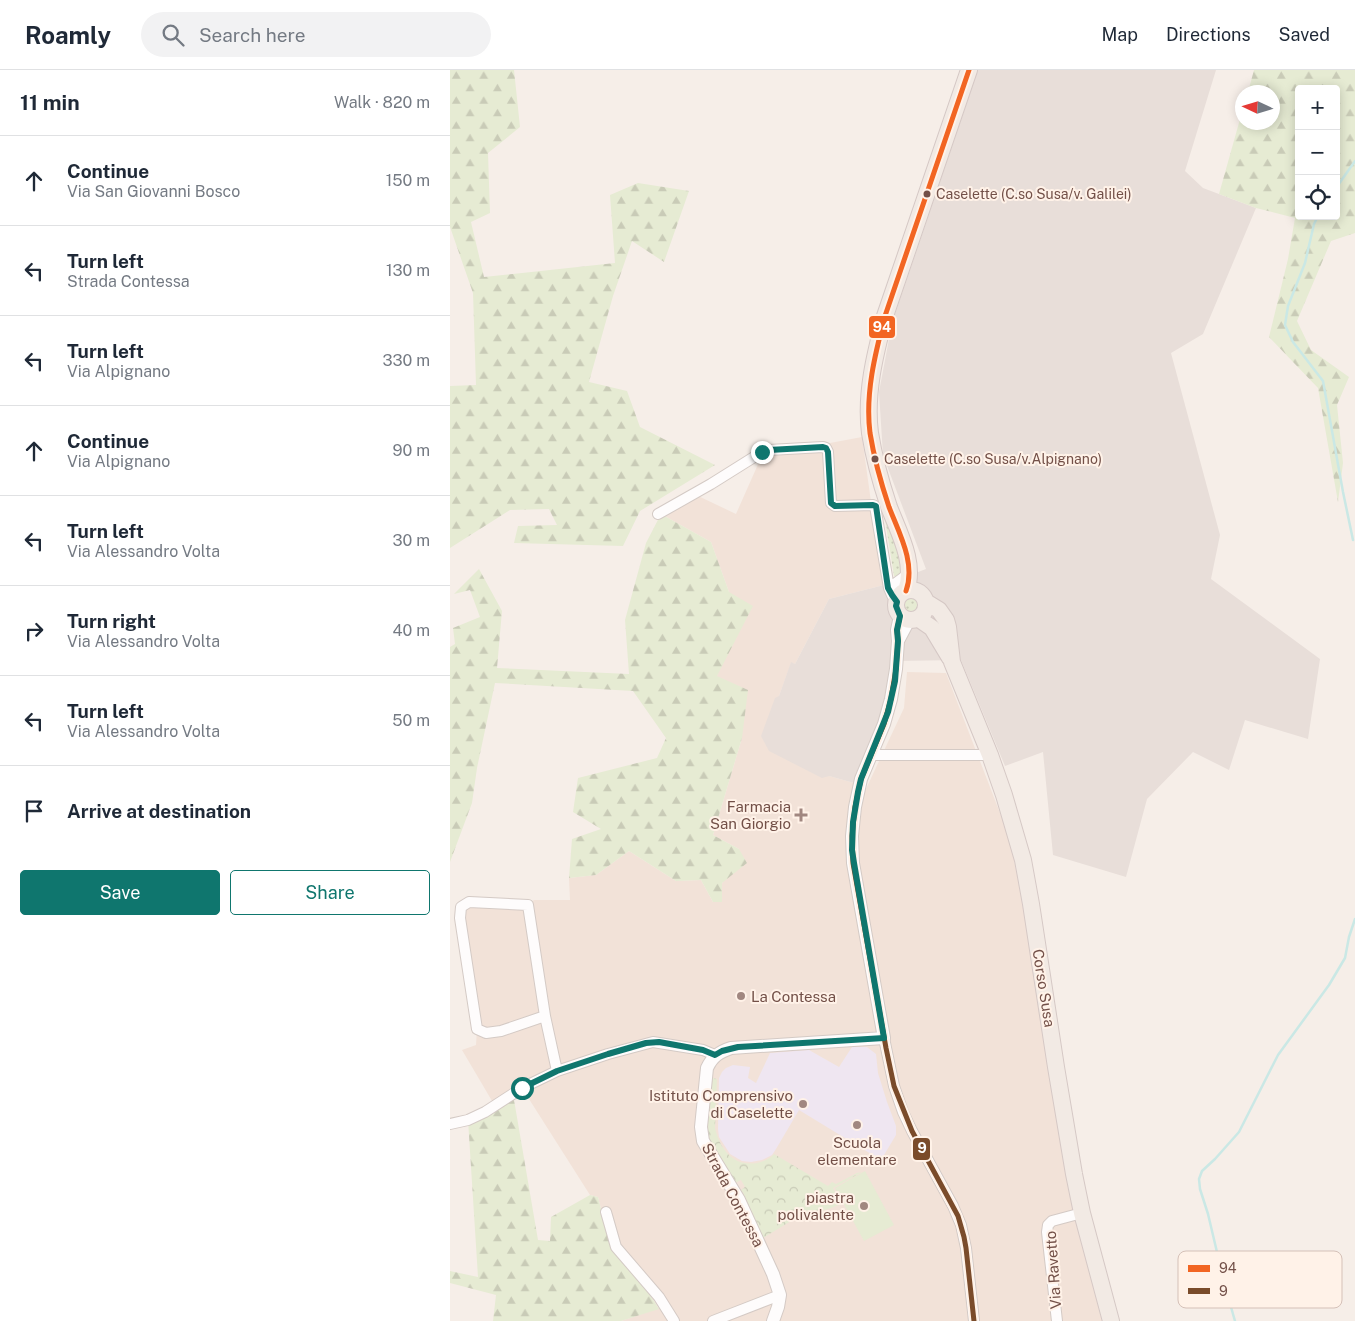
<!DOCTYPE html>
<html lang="en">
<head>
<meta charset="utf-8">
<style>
	:root { --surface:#fff; --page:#f2f2f3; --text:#1f2937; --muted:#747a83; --line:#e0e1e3; --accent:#0f766e }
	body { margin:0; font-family:"Public Sans",sans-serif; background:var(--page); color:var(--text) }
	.controls { position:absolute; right:15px; top:15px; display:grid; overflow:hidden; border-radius:5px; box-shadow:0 2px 12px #0003 }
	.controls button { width:45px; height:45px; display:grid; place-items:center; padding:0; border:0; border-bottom:1px solid var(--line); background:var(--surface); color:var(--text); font:25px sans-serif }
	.compass { position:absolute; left:785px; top:15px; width:45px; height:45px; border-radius:50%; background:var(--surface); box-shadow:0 2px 12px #0003; rotate:274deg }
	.stop { position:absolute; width:15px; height:15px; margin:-11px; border:4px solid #0f766e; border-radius:50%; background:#fff }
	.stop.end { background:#0f766e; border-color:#fff; box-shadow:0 1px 5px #0008 }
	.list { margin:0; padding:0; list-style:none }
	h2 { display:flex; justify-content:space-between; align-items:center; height:65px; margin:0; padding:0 20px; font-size:21px }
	h2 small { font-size:16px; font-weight:400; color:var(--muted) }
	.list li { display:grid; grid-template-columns:32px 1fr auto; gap:15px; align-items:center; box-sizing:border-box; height:90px; padding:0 20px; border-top:1px solid var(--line) }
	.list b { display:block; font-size:19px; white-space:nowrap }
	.list p { margin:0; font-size:16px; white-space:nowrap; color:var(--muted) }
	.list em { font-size:16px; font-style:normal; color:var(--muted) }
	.actions { display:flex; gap:10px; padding:15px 20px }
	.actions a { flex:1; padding:11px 0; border:1px solid var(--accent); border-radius:5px; text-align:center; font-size:18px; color:var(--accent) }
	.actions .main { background:var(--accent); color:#fff }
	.icon { flex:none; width:28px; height:28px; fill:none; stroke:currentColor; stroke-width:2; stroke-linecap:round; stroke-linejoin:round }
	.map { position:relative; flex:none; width:905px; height:1251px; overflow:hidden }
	header { display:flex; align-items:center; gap:30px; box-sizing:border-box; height:70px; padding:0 25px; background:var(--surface); border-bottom:1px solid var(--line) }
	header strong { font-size:24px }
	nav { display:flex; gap:28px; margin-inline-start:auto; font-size:18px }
	.search { width:350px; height:45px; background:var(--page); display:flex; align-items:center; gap:12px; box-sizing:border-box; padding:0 18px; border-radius:28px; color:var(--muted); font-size:19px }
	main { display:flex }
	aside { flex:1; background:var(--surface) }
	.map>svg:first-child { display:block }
	.residential { fill:#f2e2d8 }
	.industrial { fill:#e8ded9 }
	.education { fill:#efe6f1 }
	.grass { fill:url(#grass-dots) }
	.forest { fill:url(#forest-firs); fill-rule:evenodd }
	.park { fill:url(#park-crowns) }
	.garden { fill:#e6ebd3 }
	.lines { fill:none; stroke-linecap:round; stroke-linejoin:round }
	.stream { stroke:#cae8e5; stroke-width:2.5 }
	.minor-casing { stroke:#d4cac5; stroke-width:12 }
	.tertiary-casing { stroke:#d4cac5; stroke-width:14 }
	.primary-casing { stroke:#d5c8c5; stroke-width:18 }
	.minor { stroke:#fefcfc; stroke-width:10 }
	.tertiary { stroke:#fefcfc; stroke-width:12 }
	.primary { stroke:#f2eae4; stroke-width:16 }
	.bus-1-casing { stroke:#fff2e8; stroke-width:9 }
	.bus-2-casing { stroke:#fff2e8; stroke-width:9 }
	.bus-1 { stroke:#f26522; stroke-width:5 }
	.bus-2 { stroke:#7a4b2a; stroke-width:5 }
	.route { stroke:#0f766e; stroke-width:6 }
	.bus-dot { fill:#735048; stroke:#fff2e8; stroke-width:2 }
	.poi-dot { fill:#a18780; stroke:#fff2e8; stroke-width:2 }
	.labels { text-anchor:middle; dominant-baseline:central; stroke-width:4; stroke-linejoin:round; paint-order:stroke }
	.bus-label { font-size:14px; fill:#735048; stroke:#fff2e8; text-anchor:start }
	.poi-label { font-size:15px; fill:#735048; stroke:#fff2e8; text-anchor:end }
	.street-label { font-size:15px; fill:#735048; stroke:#fff2e8 }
	.key { fill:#fff2e8; stroke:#d5c1b8; stroke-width:1 }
	.key-label { font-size:14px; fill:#735048 }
	.line-badge { stroke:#fff2e8; stroke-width:2 }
	.badge-label { font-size:14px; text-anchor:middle; font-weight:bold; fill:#fff }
</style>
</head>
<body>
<header>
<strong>Roamly</strong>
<div class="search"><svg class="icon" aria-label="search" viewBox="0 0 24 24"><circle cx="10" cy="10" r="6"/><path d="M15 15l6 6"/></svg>Search here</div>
<nav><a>Map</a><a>Directions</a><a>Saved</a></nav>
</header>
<main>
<aside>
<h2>11 min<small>Walk · 820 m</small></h2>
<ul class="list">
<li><svg class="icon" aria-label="ahead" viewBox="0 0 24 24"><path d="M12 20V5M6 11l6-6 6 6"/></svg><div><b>Continue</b><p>Via San Giovanni Bosco</p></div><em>150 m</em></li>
<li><svg class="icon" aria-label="left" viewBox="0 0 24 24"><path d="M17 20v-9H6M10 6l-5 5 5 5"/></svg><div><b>Turn left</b><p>Strada Contessa</p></div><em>130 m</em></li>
<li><svg class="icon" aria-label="left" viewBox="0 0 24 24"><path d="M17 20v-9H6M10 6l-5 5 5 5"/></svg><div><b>Turn left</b><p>Via Alpignano</p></div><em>330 m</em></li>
<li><svg class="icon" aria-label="ahead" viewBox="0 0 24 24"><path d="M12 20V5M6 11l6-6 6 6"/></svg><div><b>Continue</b><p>Via Alpignano</p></div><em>90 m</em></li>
<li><svg class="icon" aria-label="left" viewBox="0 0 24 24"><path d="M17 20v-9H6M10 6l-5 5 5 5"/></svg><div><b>Turn left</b><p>Via Alessandro Volta</p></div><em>30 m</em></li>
<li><svg class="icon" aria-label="right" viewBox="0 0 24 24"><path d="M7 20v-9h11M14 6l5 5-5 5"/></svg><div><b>Turn right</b><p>Via Alessandro Volta</p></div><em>40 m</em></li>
<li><svg class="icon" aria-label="left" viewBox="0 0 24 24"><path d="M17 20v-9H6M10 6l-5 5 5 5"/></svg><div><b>Turn left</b><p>Via Alessandro Volta</p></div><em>50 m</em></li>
<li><svg class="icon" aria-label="arrive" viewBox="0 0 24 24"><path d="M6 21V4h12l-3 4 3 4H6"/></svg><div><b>Arrive at destination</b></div></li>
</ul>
<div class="actions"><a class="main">Save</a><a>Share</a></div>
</aside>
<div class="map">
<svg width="905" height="1251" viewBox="0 0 905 1251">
	<defs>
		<pattern id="grass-dots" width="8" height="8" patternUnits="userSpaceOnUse" patternTransform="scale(1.25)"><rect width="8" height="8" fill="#e6ebd3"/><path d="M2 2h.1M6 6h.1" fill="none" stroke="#c9cbb7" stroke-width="1.8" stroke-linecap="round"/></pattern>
		<pattern id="forest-firs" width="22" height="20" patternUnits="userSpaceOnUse" patternTransform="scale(1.25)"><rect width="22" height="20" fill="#e6ebd3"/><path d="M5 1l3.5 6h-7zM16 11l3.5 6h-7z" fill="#c9cbb7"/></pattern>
		<pattern id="park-crowns" width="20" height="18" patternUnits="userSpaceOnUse" patternTransform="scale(1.25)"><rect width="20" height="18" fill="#e6ebd3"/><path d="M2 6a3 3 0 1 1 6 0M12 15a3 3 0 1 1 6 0" fill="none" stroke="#c9cbb7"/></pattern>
	</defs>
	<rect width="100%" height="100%" fill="#f6eee8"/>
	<path class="residential" d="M412,367L422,439L434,515L379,529L345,594L341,593L329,626L379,706L404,713L415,721L454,638L457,602L496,603L560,769L597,960L626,1150L652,1251H171L209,1238L199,1223L160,1175L148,1127L140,1125L72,1018L45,1036L12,980L26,975L27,959L10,848L19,832L78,835L84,830H120L119,808L146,805L179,781L226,811L251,810L263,832L289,779L263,765L292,668L267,606L279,522L261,472L211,444L244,424L286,444L317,374L344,376L380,373Z"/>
	<path class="industrial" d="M528,0H766L735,101L753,118L806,138L753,264L721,283L770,465L761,509L870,589L858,669L795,650L779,700L743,682L697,729L676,807L603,785L593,682L555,696L511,590L443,591L437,623L428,655L404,713L379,706L372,708L319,681L311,666L325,628L329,626L341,592L345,594L379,529L434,515L476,499L433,385L429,322L442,253Z"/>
	<path class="education" d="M402,977H417L426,984L428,1003L437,1032L446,1056V1065L431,1090L349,1040L326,1079L322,1085L312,1090L301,1092L292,1091L280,1084L269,1067L268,1059L269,1008L272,1002L276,998L283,995L300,997L298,1008L306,1013L320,983L359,980L389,997Z"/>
	<path class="grass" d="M434,443L454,494L452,503L448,506H444Z
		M453 535a8 8 0 1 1 16 0a8 8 0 1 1-16 0Z"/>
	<path class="forest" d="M0,0H64L70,57L38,83L40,143L21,152L34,207L165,193L160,125L188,113L239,121L214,192L182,171L163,226L139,312L177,321L190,357L265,395L190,441L173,476L64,473L68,456L107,455L99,439L60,440L0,478V316L26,315L23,223L0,157Z
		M804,0H905V163L881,171L847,251L861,280L899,307L887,335L893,393L888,432L868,318L819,267L838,189L845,148L806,138L769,124L792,42V52H822V22H798ZM849,19H886V146H849Z
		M211,444L261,472L279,522L303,536L267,606L298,620L292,668L263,765L289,779L297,793L272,813V832H263L251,810L226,811L179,781L146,805L119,808L122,769L151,759L123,742L128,708L207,688L216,668L183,621L45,613L27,698L22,733L0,792V577L5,574L3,558L30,547L20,520L4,524L29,499L52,541L47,598L179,604L175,550L196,473Z
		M63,1024L88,1170L100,1171L101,1147L140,1125L148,1127L160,1175L199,1223L209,1239L171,1251H43L46,1225L0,1213V1201L28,1207L18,1050Z"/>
	<path class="park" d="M260,1007L267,1009L265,1058C270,1079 283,1097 307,1093C314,1091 320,1089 324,1084L378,1116L382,1112L386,1114L407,1103L412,1102L383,1118L392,1134L378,1139L346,1148L313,1168L293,1125L294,1124L291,1120L295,1117L291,1110L285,1113L258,1067L257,1057Z"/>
	<path class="garden" d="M415,1101L444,1155L414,1171L385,1118Z"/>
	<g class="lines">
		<path class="stream" d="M886,118L905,91
			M868,146L864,154L855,193L838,236L835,255L843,272L873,311L893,422L903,470
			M785,1251L775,1216L758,1144L750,1119L749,1109L752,1101L765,1089L789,1062L828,985L879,915L895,888L899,867L905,849"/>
		<defs>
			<path id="minor" d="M425,436L439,518L442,525L447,532
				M208,444L261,414L312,382L319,380L373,377L376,378L378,382L381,433L385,436L423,435L425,436
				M439,518L454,507L459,500
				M421,685H540
				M95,946L78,835L19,832L11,837L10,848L27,959L36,963L51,961L95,946L107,1001L158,984L203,972L253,980L265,985
				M434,968L444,1016L453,1042L462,1061L503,1136L511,1155L516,1178L524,1251
				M0,1054L18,1050L35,1042L72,1018L107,1001
				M156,1142L166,1177L209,1227L224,1251
				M263,1251L330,1225
				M607,1251L597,1162L598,1155L602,1151L632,1143"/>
			<path id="tertiary" d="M449,569L459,550
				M323,1251L328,1237L330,1225L323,1204L289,1130L253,1071L251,1057L257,998C262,987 269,982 281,978L434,968L403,793L402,766L405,737L411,709L434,654L441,629L446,599L448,571L447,560L450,546"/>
			<path id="primary" d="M446 535a15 15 0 1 1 30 0a15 15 0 1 1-30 0Z
				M456,521C466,493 449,463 439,437C431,413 424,388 420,363C415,324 425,284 435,246L519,0
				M476,532L489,540L496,550L498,557L502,592L540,685L554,725L573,790L581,834L606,997L624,1104L632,1143L661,1251
				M469,549L482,558L500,588"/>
		</defs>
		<use href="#minor" class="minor-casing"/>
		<use href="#tertiary" class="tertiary-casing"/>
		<use href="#primary" class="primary-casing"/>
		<use href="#minor" class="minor"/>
		<use href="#tertiary" class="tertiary"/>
		<use href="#primary" class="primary"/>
		<defs>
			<path id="bus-1" d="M456,521C466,493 449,463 439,437C431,413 424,388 420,363C415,324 425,284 435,246L519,0"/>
			<path id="bus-2" d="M450,546L447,560L448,571L446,599L441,629L434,654L411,709L405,737L402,766L403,793L436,978L444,1016L462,1061L508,1146L514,1167L516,1178L524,1251"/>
		</defs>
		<use href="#bus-1" class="bus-1-casing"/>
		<use href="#bus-2" class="bus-2-casing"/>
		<use href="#bus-1" class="bus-1"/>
		<use href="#bus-2" class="bus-2"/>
	</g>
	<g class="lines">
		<path class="route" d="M72,1018L107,1001L158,984L196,973L209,972L253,980L265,985L272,981L288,977L434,968L404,793L402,780L403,752L408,722L411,709L438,642L445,611L448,571L447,560L450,546L446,536L447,532L442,525L438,518L426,436L423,435L385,436L381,433L378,382L376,378L373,377L319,380L312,382"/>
	</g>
	<g class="bus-dot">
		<circle cx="477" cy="124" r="4.5"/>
		<circle cx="425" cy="389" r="4.5"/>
	</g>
	<g class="poi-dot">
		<path d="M348.5 737.5h5v5h5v5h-5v5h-5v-5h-5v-5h5z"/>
		<circle cx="291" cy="926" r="5"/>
		<circle cx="353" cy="1034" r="5"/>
		<circle cx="407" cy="1055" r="5"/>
		<circle cx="414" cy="1136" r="5"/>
	</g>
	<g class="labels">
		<g class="bus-label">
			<text x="486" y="124">Caselette (C.so Susa/v. Galilei)</text>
			<text x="434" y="389">Caselette (C.so Susa/v.Alpignano)</text>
		</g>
		<g class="poi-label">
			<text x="341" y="736">Farmacia<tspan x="341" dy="17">San Giorgio</tspan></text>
			<text x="301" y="926" text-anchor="start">La Contessa</text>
			<text x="343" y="1025">Istituto Comprensivo<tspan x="343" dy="17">di Caselette</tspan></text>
			<text x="407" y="1072" text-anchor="middle">Scuola<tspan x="407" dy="17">elementare</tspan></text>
			<text x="404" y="1127">piastra<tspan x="404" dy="17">polivalente</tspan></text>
		</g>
		<g class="street-label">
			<text transform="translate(594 918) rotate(81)">Corso Susa</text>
			<text transform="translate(283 1125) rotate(62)">Strada Contessa</text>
			<text transform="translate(603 1200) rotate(-94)">Via Ravetto</text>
		</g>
	</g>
	<rect x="728" y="1181" width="164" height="57" rx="8" class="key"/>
	<rect x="738" y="1195" width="22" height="7" fill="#f26522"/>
	<rect x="738" y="1218" width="22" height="6" fill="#7a4b2a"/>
	<g class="key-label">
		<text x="769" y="1203">94</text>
		<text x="769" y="1226">9</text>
	</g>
	<g class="line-badge">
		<rect x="418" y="245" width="28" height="24" rx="5" fill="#f26522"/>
		<rect x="462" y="1067" width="19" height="24" rx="5" fill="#7a4b2a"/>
	</g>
	<g class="badge-label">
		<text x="432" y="262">94</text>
		<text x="472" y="1083">9</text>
	</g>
</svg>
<div class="controls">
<button>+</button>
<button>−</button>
<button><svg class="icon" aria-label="locate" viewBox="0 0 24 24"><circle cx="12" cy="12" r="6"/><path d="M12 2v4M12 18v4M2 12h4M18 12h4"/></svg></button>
</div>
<svg class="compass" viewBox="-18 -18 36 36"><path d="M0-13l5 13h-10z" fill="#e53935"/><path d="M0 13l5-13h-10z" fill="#747a83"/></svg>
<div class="stop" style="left:72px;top:1018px"></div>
<div class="stop end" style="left:312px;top:382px"></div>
</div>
</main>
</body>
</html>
